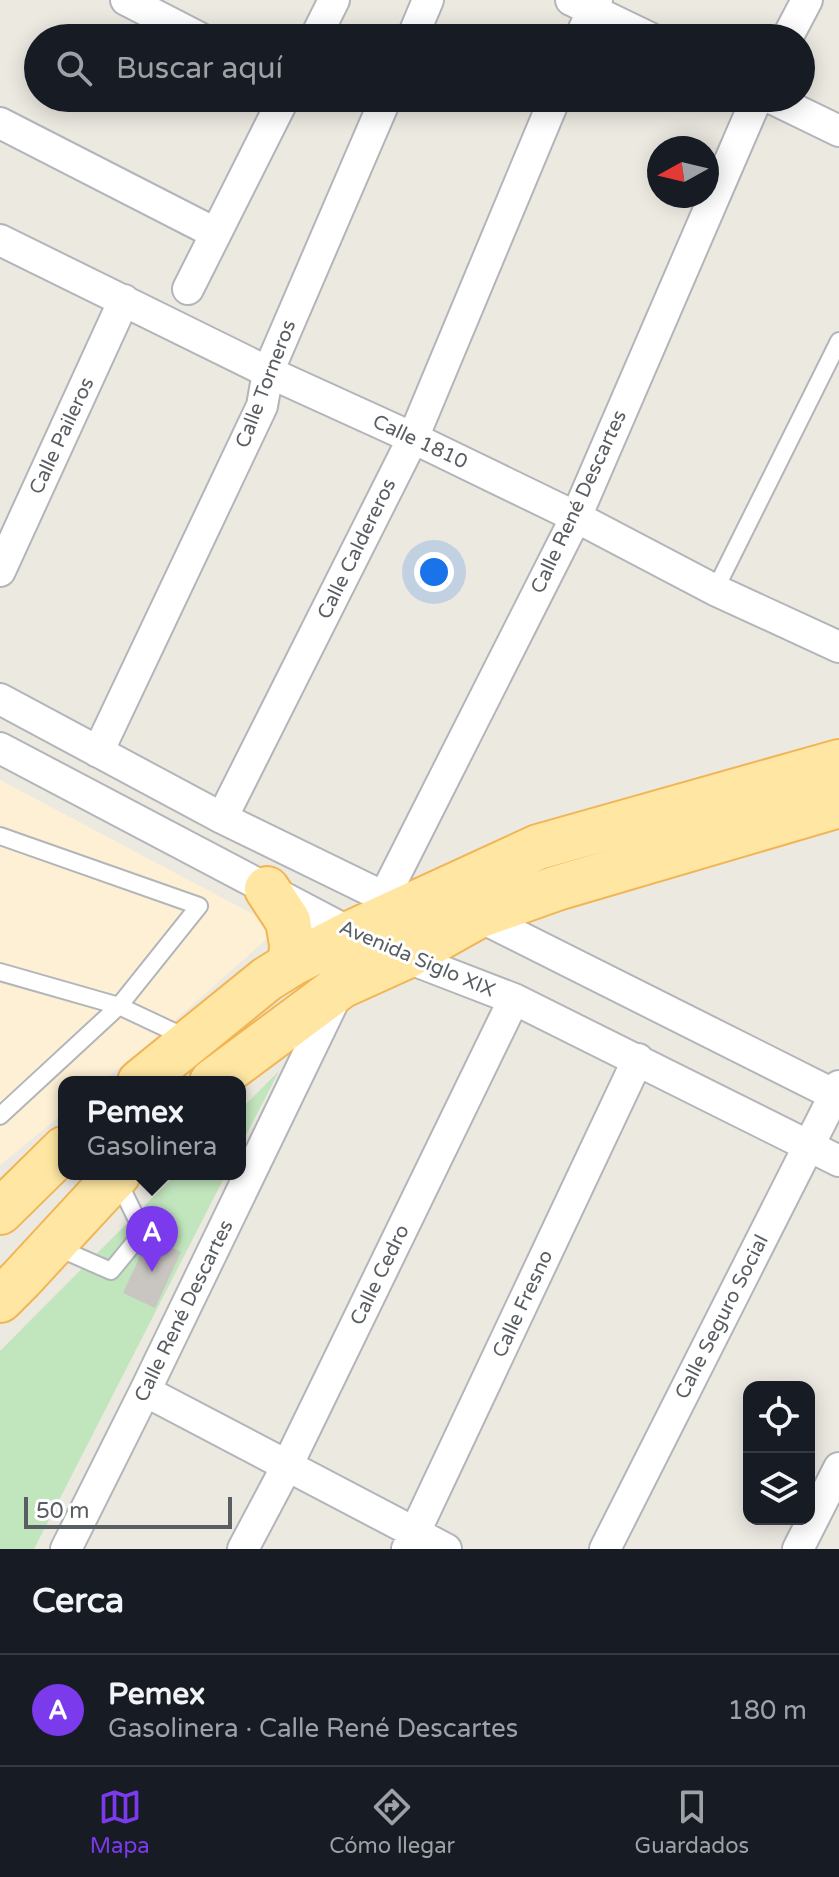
<!DOCTYPE html>
<html lang="es">
<head>
<meta charset="utf-8">
<style>
	:root { --surface:#171b24; --page:#20242c; --text:#f1f3f6; --muted:#9ea1a6; --line:#363941; --accent:#7c3aed }
	body { margin:0; font-family:"Varela Round",sans-serif; background:var(--page); color:var(--text) }
	.controls { position:absolute; right:24px; bottom:24px; display:grid; overflow:hidden; border-radius:16px; box-shadow:0 4px 20px #0003 }
	.controls button { width:72px; height:72px; display:grid; place-items:center; padding:0; border:0; border-bottom:2px solid var(--line); background:var(--surface); color:var(--text); font:40px sans-serif }
	.compass { position:absolute; left:647px; top:136px; width:72px; height:72px; border-radius:50%; background:var(--surface); box-shadow:0 4px 20px #0003; rotate:262deg }
	.scale { position:absolute; left:24px; bottom:20px; width:208px; box-sizing:border-box; padding-left:8px; border:4px solid #595e62; border-top:0; font-size:22px; line-height:28px; white-space:nowrap; color:#595e62; -webkit-text-stroke:6px #fff; paint-order:stroke }
	.you { position:absolute; left:434px; top:572px; width:28px; height:28px; margin:-20px; border:6px solid #fff; border-radius:50%; background:#1a73e8; box-shadow:0 0 0 12px #1a73e833 }
	.badge { display:grid; place-items:center; width:52px; height:52px; border-radius:50%; background:var(--accent); color:#fff; font-size:26px; font-weight:700 }
	.pin { position:absolute; translate:-50% -66px; filter:drop-shadow(0 2px 4px #0008) }
	.pin::after { content:''; position:absolute; top:42px; width:28px; height:24px; background:inherit; clip-path:polygon(0 0,100% 0,50% 100%) }
	.popup { position:absolute; left:58px; top:1076px; width:188px; height:104px; box-sizing:border-box; display:grid; place-content:center; border-radius:16px; background:var(--surface); filter:drop-shadow(0 2px 6px #0005); font-size:26px; white-space:nowrap; color:var(--muted) }
	.popup b { font-size:30px; color:var(--text) }
	.popup::after { content:''; position:absolute; left:50%; top:100%; margin-left:-16px; border:16px solid transparent; border-top-color:var(--surface) }
	.list { margin:0; padding:0; list-style:none }
	h2 { display:flex; justify-content:space-between; align-items:center; height:104px; margin:0; padding:0 32px; font-size:34px }
	h2 small { font-size:26px; font-weight:400; color:var(--muted) }
	.list li { display:grid; grid-template-columns:52px 1fr auto; gap:24px; align-items:center; box-sizing:border-box; height:112px; padding:0 32px; border-top:2px solid var(--line) }
	.list b { display:block; font-size:30px; white-space:nowrap }
	.list p { margin:0; font-size:26px; white-space:nowrap; color:var(--muted) }
	.list em { font-size:26px; font-style:normal; color:var(--muted) }
	.icon { flex:none; width:44px; height:44px; fill:none; stroke:currentColor; stroke-width:2; stroke-linecap:round; stroke-linejoin:round }
	.map { position:relative; flex:none; width:839px; height:1549px; overflow:hidden }
	.search { position:absolute; background:var(--surface); box-shadow:0 4px 20px #0003; left:24px; right:24px; top:24px; height:88px; display:flex; align-items:center; gap:20px; box-sizing:border-box; padding:0 28px; border-radius:44px; color:var(--muted); font-size:30px }
	.sheet { height:216px; background:var(--surface) }
	nav { display:flex; justify-content:space-around; align-items:center; box-sizing:border-box; height:112px; border-top:2px solid var(--line); background:var(--surface); font-size:22px; color:var(--muted) }
	nav a { display:grid; justify-items:center; gap:4px }
	nav .on { color:var(--accent) }
	.map>svg:first-child { display:block }
	.commercial { fill:#fef0d5 }
	.green { fill:#c1e5bd }
	.building { fill:#c9c5c0 }
	.lines { fill:none; stroke-linecap:round; stroke-linejoin:round }
	.service-casing { stroke:#b2b5b9; stroke-width:20 }
	.minor-casing { stroke:#b2b5b9; stroke-width:34 }
	.primary-casing { stroke:#f1b555; stroke-width:48 }
	.service { stroke:#fff; stroke-width:16 }
	.minor { stroke:#fff; stroke-width:30 }
	.primary { stroke:#ffe7a3; stroke-width:44 }
	.labels { text-anchor:middle; dominant-baseline:central; stroke-width:6; stroke-linejoin:round; paint-order:stroke }
	.street-label { font-size:20px; fill:#595e62; stroke:#fff }
</style>
</head>
<body>
<div class="map">
<svg width="839" height="1549" viewBox="0 0 839 1549">
	<rect width="100%" height="100%" fill="#ece9e1"/>
	<path class="commercial" d="M0,780L279,928L145,1047L102,1082H64V1113L0,1165Z"/>
	<path class="green" d="M279,1071L240,1147V1110Z
		M176,1174H226L34,1549H0V1351Z"/>
	<path class="building" d="M149,1237L181,1252L155,1308L123,1293Z"/>
	<g class="lines">
		<defs>
			<path id="service" d="M715,590L839,341
				M0,836L199,906L119,1006L0,1116
				M0,972L119,1006L187,1038
				M54,1246L111,1271L143,1232L118,1181"/>
			<path id="minor" d="M126,0L200,38
				M571,0L650,38
				M315,38L334,0
				M412,38L428,0
				M580,38L597,0
				M787,38L807,0
				M771,98L839,131
				M0,123L215,233
				M0,240L268,372L413,438L576,517L715,590L839,647
				M188,289L284,98
				M0,571L124,300
				M0,699L222,818L384,897L417,904
				M0,748L351,933L405,957L514,999L839,1161
				M98,752L262,406L268,372L386,98
				M222,818L413,438L555,98
				M384,897L576,517L757,98
				M468,914L478,916L839,1097
				M145,1391L446,1549
				M66,1549L145,1391L338,992
				M243,1549L287,1466L514,999
				M407,1549L638,1059
				M605,1549L839,1086
				M798,1549L839,1468"/>
			<path id="primary" d="M267,889L288,921L292,944L291,964
				M140,1082L267,979L291,964L351,933L538,847L839,762
				M212,1082L341,986L405,957L478,916L557,888L839,805
				M0,1212L64,1149
				M0,1300L21,1279L118,1174"/>
		</defs>
		<use href="#service" class="service-casing"/>
		<use href="#minor" class="minor-casing"/>
		<use href="#primary" class="primary-casing"/>
		<use href="#service" class="service"/>
		<use href="#minor" class="minor"/>
		<use href="#primary" class="primary"/>
	</g>
	<g class="labels">
		<g class="street-label">
			<text transform="translate(266 384) rotate(-69)">Calle Torneros</text>
			<text transform="translate(62 436) rotate(-65)">Calle Paileros</text>
			<text transform="translate(420 442) rotate(25)">Calle 1810</text>
			<text transform="translate(579 502) rotate(-65)">Calle René Descartes</text>
			<text transform="translate(357 549) rotate(-64)">Calle Caldereros</text>
			<text transform="translate(417 959) rotate(23)">Avenida Siglo XIX</text>
			<text transform="translate(380 1275) rotate(-64)">Calle Cedro</text>
			<text transform="translate(523 1304) rotate(-65)">Calle Fresno</text>
			<text transform="translate(184 1311) rotate(-64)">Calle René Descartes</text>
			<text transform="translate(722 1317) rotate(-63)">Calle Seguro Social</text>
		</g>
	</g>
</svg>
<div class="controls">
<button><svg class="icon" aria-label="locate" viewBox="0 0 24 24"><circle cx="12" cy="12" r="6"/><path d="M12 2v4M12 18v4M2 12h4M18 12h4"/></svg></button>
<button><svg class="icon" aria-label="layers" viewBox="0 0 24 24"><path d="M12 4l9 5-9 5-9-5zM3 14l9 5 9-5"/></svg></button>
</div>
<svg class="compass" viewBox="-18 -18 36 36"><path d="M0-13l5 13h-10z" fill="#e53935"/><path d="M0 13l5-13h-10z" fill="#9ea1a6"/></svg>
<div class="scale">50 m</div>
<div class="you"></div>
<div class="pin badge" style="left:152px;top:1272px">A</div>
<div class="popup"><b>Pemex</b>Gasolinera</div>
<div class="search"><svg class="icon" aria-label="search" viewBox="0 0 24 24"><circle cx="10" cy="10" r="6"/><path d="M15 15l6 6"/></svg>Buscar aquí</div>
</div>
<section class="sheet">
<h2>Cerca<small></small></h2>
<ul class="list">
<li><span class="badge">A</span><div><b>Pemex</b><p>Gasolinera · Calle René Descartes</p></div><em>180 m</em></li>
</ul>
</section>
<nav>
<a class="on"><svg class="icon" aria-label="map" viewBox="0 0 24 24"><path d="M3 6l6-2 6 2 6-2v14l-6 2-6-2-6 2zM9 4v14M15 6v14"/></svg>Mapa</a>
<a><svg class="icon" aria-label="directions" viewBox="0 0 24 24"><path d="M12 3l9 9-9 9-9-9zM9 14v-3h6M13 9l2 2-2 2"/></svg>Cómo llegar</a>
<a><svg class="icon" aria-label="saved" viewBox="0 0 24 24"><path d="M7 4h10v16l-5-4-5 4z"/></svg>Guardados</a>
</nav>
</body>
</html>
